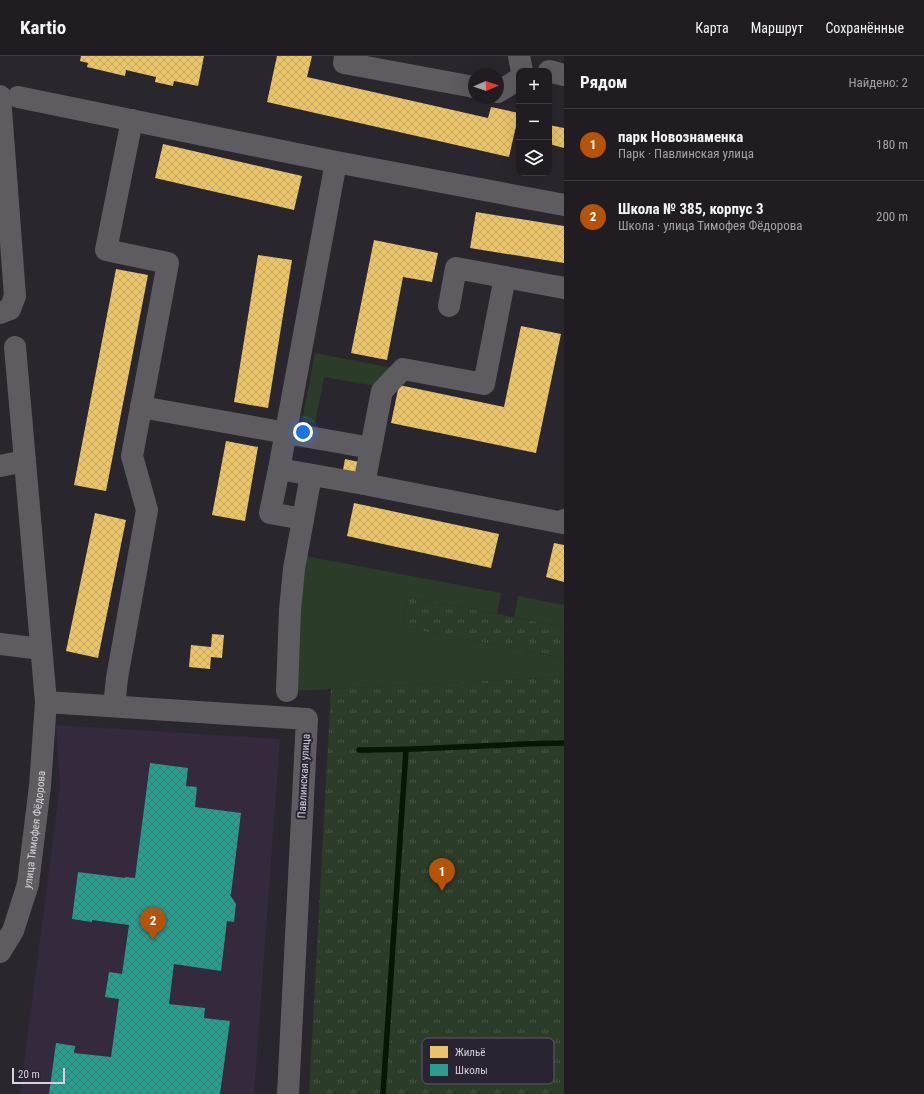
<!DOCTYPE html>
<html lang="ru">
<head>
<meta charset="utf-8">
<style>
	:root { --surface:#201c22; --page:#28252a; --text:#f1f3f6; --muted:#a2a1a5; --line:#3d3a40; --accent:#b45309 }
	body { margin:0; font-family:"Roboto Condensed",sans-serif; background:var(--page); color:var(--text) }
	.controls { position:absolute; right:12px; top:12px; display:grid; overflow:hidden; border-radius:8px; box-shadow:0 4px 16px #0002 }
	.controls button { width:36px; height:36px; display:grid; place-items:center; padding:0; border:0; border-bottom:1px solid var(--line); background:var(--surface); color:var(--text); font:20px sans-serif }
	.compass { position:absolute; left:468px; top:12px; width:36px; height:36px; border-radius:50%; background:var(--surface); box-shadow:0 4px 16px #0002; rotate:88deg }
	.scale { position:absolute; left:12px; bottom:10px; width:53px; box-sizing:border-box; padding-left:4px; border:2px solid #d7d2dd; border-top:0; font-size:11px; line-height:14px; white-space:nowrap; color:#d7d2dd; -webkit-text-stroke:3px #2a2332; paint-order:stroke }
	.you { position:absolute; left:303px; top:376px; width:14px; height:14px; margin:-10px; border:3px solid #fff; border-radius:50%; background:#1a73e8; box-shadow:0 0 0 6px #1a73e833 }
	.badge { display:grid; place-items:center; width:26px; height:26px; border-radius:50%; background:var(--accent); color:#fff; font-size:13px; font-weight:700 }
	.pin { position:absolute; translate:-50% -33px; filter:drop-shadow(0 1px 2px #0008) }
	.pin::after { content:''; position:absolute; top:21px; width:14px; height:12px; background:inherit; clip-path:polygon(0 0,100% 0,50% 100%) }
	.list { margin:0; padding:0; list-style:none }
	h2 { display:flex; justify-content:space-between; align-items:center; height:52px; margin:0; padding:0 16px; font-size:17px }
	h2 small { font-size:13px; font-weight:400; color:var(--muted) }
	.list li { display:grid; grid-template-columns:26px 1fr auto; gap:12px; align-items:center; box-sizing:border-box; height:72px; padding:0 16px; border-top:1px solid var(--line) }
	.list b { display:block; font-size:15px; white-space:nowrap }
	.list p { margin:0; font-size:13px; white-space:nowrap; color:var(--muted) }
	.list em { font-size:13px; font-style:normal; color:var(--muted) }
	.icon { flex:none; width:22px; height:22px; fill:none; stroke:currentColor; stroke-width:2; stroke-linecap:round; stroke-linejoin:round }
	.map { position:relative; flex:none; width:564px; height:1038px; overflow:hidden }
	header { display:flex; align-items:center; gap:24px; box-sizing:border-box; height:56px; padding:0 20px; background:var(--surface); border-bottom:1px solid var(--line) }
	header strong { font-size:19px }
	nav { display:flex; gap:22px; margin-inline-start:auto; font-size:14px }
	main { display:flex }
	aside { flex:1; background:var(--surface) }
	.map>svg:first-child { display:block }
	.built { fill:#34293d }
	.green { fill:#2b3c28 }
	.park { fill:url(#park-tufts) }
	.homes { fill:url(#homes-cross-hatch) }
	.schools { fill:url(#schools-cross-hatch) }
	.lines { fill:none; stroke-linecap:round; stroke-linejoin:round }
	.stream { stroke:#061704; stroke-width:5.5 }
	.minor { stroke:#5f5c61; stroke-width:22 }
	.labels { text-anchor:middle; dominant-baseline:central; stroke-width:4; stroke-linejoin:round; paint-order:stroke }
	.street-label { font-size:11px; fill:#d7d2dd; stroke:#2a2332 }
	.key { fill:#2a2332; stroke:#5e5865; stroke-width:1 }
	.key-label { font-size:11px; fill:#d7d2dd }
</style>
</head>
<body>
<header>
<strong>Kartio</strong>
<nav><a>Карта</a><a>Маршрут</a><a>Сохранённые</a></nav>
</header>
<main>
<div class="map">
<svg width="564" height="1038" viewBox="0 0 564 1038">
	<defs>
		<pattern id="park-tufts" width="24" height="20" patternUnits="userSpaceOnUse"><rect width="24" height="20" fill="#2b3c28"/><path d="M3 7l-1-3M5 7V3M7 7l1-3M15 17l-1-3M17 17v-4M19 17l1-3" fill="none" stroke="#495747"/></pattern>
		<pattern id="homes-cross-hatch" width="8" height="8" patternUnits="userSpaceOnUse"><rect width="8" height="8" fill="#e9c46a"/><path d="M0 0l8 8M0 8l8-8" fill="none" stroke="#c7a962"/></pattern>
		<pattern id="schools-cross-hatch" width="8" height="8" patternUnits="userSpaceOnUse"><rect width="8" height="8" fill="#2a9d8f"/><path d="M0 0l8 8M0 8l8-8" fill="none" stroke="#318178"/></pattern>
	</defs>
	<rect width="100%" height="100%" fill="#2a262e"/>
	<path class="built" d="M56,669L280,683L254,1038H20L60,730Z"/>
	<path class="green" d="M315,297L398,313L375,330L324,321L315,367L302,365Z
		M306,500L501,537L497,558L408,541L402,571L564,602V621L295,635L297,561Z
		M518,540L564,549V571L514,561Z"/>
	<path class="park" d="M408,541L564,571V602L402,571Z
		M564,621V1038H309L331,633Z"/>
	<path class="homes" d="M81,0H204L198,30L174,25L173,30L155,26L156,21L126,14L125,20L87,11L88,7L80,5Z
		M277,0H312L307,21L488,62L491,51L519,57L509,101L267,46Z
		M549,69L564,72V92L549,88Z
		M163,88L302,120L294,154L155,122Z
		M476,156L564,170V207L470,192Z
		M374,184L438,197L432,226L403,221L387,304L351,297Z
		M258,199L292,204L268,352L234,346Z
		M116,213L148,219L106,435L74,429Z
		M521,270L561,278L536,397L391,367L399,329L504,351Z
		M226,385L258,391L245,465L212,459Z
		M345,403L359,406L357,417L343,414Z
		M354,447L499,478L491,512L347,480Z
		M95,457L126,464L98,602L66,595Z
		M554,487L564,489V526L546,521Z
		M212,578L224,579L222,602L211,601L210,613L189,611L191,589L211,591Z"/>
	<path class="schools" d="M150,707L188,712L186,730L197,731L195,751L241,757L231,838L230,839L236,848L234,866L227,865L221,915L174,908L169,948L205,952L204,962L230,965L220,1038H49L56,987L75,990L74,997L111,1001L119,943L105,941L109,916L122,918L129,869L92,864V866L72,863L78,816L125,822V821L135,822Z"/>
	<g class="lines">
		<path class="stream" d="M359,694C427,694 496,688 564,687
			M383,1038L406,694"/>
		<g class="minor">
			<path d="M345,0L344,7L474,31"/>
			<path d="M519,0L522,15"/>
			<path d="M549,15L564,19"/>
			<path d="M498,36L519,23"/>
			<path d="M0,40L15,240L10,253L0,257"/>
			<path d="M18,41L336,106L564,149"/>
			<path d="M449,250L456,212L564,232"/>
			<path d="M141,351L371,392"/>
			<path d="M0,410L25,405"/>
			<path d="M279,413L336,106"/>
			<path d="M364,428L382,335L403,313L484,328L505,221"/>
			<path d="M303,463L270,457L279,413L364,428L563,467L564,464"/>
			<path d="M0,588L41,593"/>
			<path d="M287,635L290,554L294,513L311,419"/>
			<path d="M46,646L307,663L288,1038"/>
			<path d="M114,650L117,622L147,454L132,400L168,207L106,194L132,64"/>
			<path id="s1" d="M0,896L13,875L28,828L40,730L46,646L15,291"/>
		</g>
	</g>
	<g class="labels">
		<g class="street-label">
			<text transform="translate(304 720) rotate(-87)">Павлинская улица</text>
			<text stroke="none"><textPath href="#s1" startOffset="129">улица Тимофея Фёдорова</textPath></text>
		</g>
	</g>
	<rect x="422" y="982" width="132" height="46" rx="6" class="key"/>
	<rect x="430" y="990" width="18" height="12" fill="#e9c46a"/>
	<rect x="430" y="1008" width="18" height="12" fill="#2a9d8f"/>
	<g class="key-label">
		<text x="455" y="1000">Жильё</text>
		<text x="455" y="1018">Школы</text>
	</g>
</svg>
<div class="controls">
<button>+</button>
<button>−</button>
<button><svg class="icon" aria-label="layers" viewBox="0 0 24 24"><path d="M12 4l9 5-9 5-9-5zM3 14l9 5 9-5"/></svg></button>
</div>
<svg class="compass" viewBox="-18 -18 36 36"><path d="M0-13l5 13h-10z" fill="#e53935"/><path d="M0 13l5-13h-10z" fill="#a2a1a5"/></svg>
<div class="scale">20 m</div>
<div class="you"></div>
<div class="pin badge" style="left:442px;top:835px">1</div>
<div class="pin badge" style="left:153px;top:884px">2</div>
</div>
<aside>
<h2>Рядом<small>Найдено: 2</small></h2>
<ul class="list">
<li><span class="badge">1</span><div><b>парк Новознаменка</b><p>Парк · Павлинская улица</p></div><em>180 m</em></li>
<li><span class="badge">2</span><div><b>Школа № 385, корпус 3</b><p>Школа · улица Тимофея Фёдорова</p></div><em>200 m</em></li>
</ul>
</aside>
</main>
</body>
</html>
